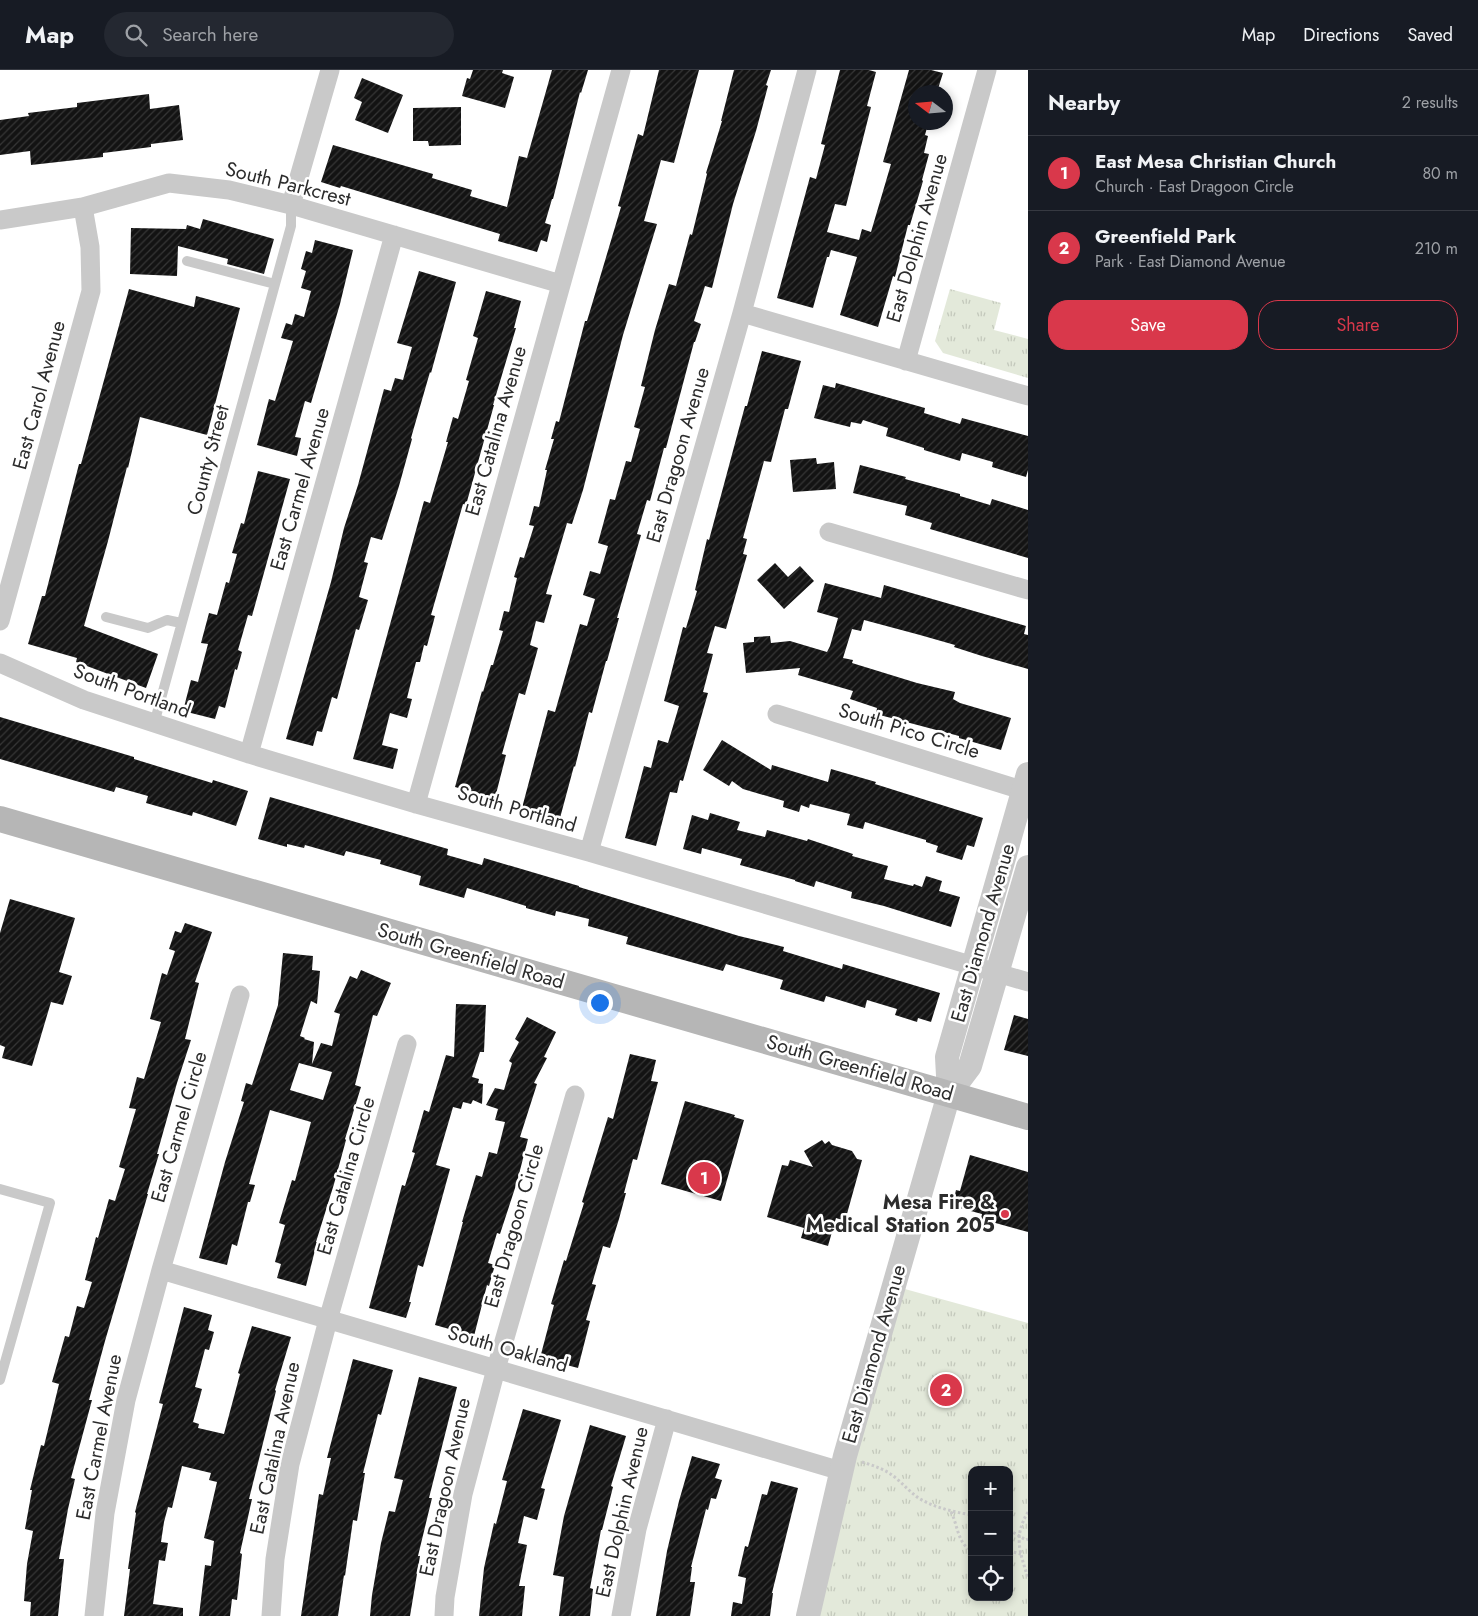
<!DOCTYPE html>
<html lang="en">
<head>
<meta charset="utf-8">
<style>
	:root { --surface:#171b24; --page:#242831; --text:#f1f3f6; --muted:#9ea1a6; --line:#363941; --accent:#d9384b }
	body { margin:0; font-family:Jost,sans-serif; background:var(--page); color:var(--text) }
	.controls { position:absolute; right:15px; bottom:15px; display:grid; overflow:hidden; border-radius:10px; box-shadow:0 2px 8px #0003 }
	.controls button { width:45px; height:45px; display:grid; place-items:center; padding:0; border:0; border-bottom:1px solid var(--line); background:var(--surface); color:var(--text); font:25px sans-serif }
	.compass { position:absolute; left:908px; top:15px; width:45px; height:45px; border-radius:50%; background:var(--surface); box-shadow:0 2px 8px #0003; rotate:286deg }
	.you { position:absolute; left:599px; top:932px; width:18px; height:18px; margin:-12px; border:4px solid #fff; border-radius:50%; background:#1a73e8; box-shadow:0 0 0 8px #1a73e833 }
	.badge { display:grid; place-items:center; width:32px; height:32px; border-radius:50%; background:var(--accent); color:#fff; font-size:16px; font-weight:700 }
	.pin { position:absolute; translate:-50% -50%; border:2px solid #fff; box-shadow:0 1px 5px #0006 }
	.list { margin:0; padding:0; list-style:none }
	h2 { display:flex; justify-content:space-between; align-items:center; height:65px; margin:0; padding:0 20px; font-size:21px }
	h2 small { font-size:16px; font-weight:400; color:var(--muted) }
	.list li { display:grid; grid-template-columns:32px 1fr auto; gap:15px; align-items:center; box-sizing:border-box; height:75px; padding:0 20px; border-top:1px solid var(--line) }
	.list b { display:block; font-size:19px; white-space:nowrap }
	.list p { margin:0; font-size:16px; white-space:nowrap; color:var(--muted) }
	.list em { font-size:16px; font-style:normal; color:var(--muted) }
	.actions { display:flex; gap:10px; padding:15px 20px }
	.actions a { flex:1; padding:11px 0; border:1px solid var(--accent); border-radius:20px; text-align:center; font-size:18px; color:var(--accent) }
	.actions .main { background:var(--accent); color:#fff }
	.icon { flex:none; width:28px; height:28px; fill:none; stroke:currentColor; stroke-width:2; stroke-linecap:round; stroke-linejoin:round }
	.map { position:relative; flex:none; width:1028px; height:1546px; overflow:hidden }
	header { display:flex; align-items:center; gap:30px; box-sizing:border-box; height:70px; padding:0 25px; background:var(--surface); border-bottom:1px solid var(--line) }
	header strong { font-size:24px }
	nav { display:flex; gap:28px; margin-inline-start:auto; font-size:18px }
	.search { width:350px; height:45px; background:var(--page); display:flex; align-items:center; gap:12px; box-sizing:border-box; padding:0 18px; border-radius:28px; color:var(--muted); font-size:19px }
	main { display:flex }
	aside { flex:1; background:var(--surface) }
	.map>svg:first-child { display:block }
	.park { fill:url(#park-tufts); fill-rule:evenodd }
	.building { fill:url(#building-hatch); fill-rule:evenodd }
	.lines { fill:none; stroke-linecap:round; stroke-linejoin:round }
	.path { stroke:#c9c9c9; stroke-width:3; stroke-dasharray:2.5 2.5; stroke-linecap:butt }
	.service { stroke:#c9c9c9; stroke-width:10 }
	.minor { stroke:#c9c9c9; stroke-width:19 }
	.tertiary { stroke:#c9c9c9; stroke-width:24 }
	.secondary { stroke:#b6b6b6; stroke-width:26 }
	.poi-dot { fill:#d9384b; stroke:#fff; stroke-width:2 }
	.labels { text-anchor:middle; dominant-baseline:central; stroke-width:5; stroke-linejoin:round; paint-order:stroke }
	.street-label { font-size:20px; fill:#2c2c2c; stroke:#fff }
	.poi-label { font-size:20px; font-weight:bold; fill:#2c2c2c; stroke:#fff; text-anchor:end }
</style>
</head>
<body>
<header>
<strong>Map</strong>
<div class="search"><svg class="icon" aria-label="search" viewBox="0 0 24 24"><circle cx="10" cy="10" r="6"/><path d="M15 15l6 6"/></svg>Search here</div>
<nav><a>Map</a><a>Directions</a><a>Saved</a></nav>
</header>
<main>
<div class="map">
<svg width="1028" height="1546" viewBox="0 0 1028 1546">
	<defs>
		<pattern id="park-tufts" width="24" height="20" patternUnits="userSpaceOnUse" patternTransform="scale(1.25)"><rect width="24" height="20" fill="#e3e9da"/><path d="M3 7l-1-3M5 7V3M7 7l1-3M15 17l-1-3M17 17v-4M19 17l1-3" fill="none" stroke="#c3c8bb"/></pattern>
		<pattern id="building-hatch" width="6" height="6" patternUnits="userSpaceOnUse" patternTransform="scale(1.25)"><rect width="6" height="6" fill="#131313"/><path d="M-1 1l2-2M0 6l6-6M5 7l2-2" fill="none" stroke="#363636"/></pattern>
	</defs>
	<rect width="100%" height="100%" fill="#fff"/>
	<path class="park" d="M950,219L1001,233L994,260L1028,269V308L943,283L935,271Z
		M894,1216L1028,1253V1546H808ZM972,1400H1009V1527H972Z"/>
	<path class="building" d="M473,0H503L502,3L514,7L505,38L462,26L467,8L470,9Z
		M552,0H588L581,23L580,22L553,129H552L545,153L551,155L547,172L541,170L537,182L498,171L500,164L341,116L340,118L321,112L333,75L433,104L432,108L472,120L470,126L507,137L519,86L527,88Z
		M659,0H699L674,93L661,90L644,151L657,154L623,265L583,420L572,454L567,453L546,524L552,525L544,553L536,551L530,575L538,578L525,625L519,623L502,684L506,685L495,728L455,717L482,621L483,622L491,595H493L503,561L499,560L504,541L509,542L517,508L514,507L520,487L524,488L534,456L529,455L534,436L539,437L547,400H545L554,369H551L556,351L559,352L585,251H587L621,137L618,136L638,64L643,66Z
		M734,0H771L766,15L768,16L756,61L733,134L712,218L705,216L694,251L701,254L695,272H694L666,378H664L650,431L647,430L637,464L641,465L617,548H619L607,591H606L592,643L589,642L575,697L574,696L560,748L522,738L548,640L555,642L580,554L587,556L595,529L583,525L590,501L600,504L608,476L598,473L610,429L615,430L626,391L631,392L640,359L634,357L645,317L641,316L655,260L669,214L676,216L690,164L692,165L707,104L706,103L722,51H721Z
		M840,0H869L876,2L867,36L871,37L846,136L835,134L827,162L859,170L862,159L871,162L891,94L883,92L909,0H931L943,3L937,22H916V52L928,54L925,65L928,66L924,83L929,84L922,110L923,111L910,155H908L895,207L893,206L878,257L840,245L857,187L831,180L829,187H827L813,238L777,228L810,107L816,109L825,75L821,74Z
		M362,8L403,25L388,63L355,50L362,32L354,28Z
		M149,24L150,39L179,35L183,70L151,74V77L103,83V87L31,95L30,81L0,85V50L29,46L28,43L77,37V33Z
		M461,37V75L429,76L428,71H413V38Z
		M203,149L274,169L264,204L227,194L228,189L178,176L177,206L130,204L131,158L186,159L187,155L200,159Z
		M315,170L353,180L340,234L311,333L305,331L295,367L301,368L297,386L257,375L269,329L275,331L293,271L281,268L286,253L292,255L295,244L304,247L311,221L301,218L306,201L301,199L306,181L312,183Z
		M419,201L456,212L431,303L430,302L411,368L412,369L399,416L382,470L371,467L364,492L368,493L359,527L368,530L359,560L356,559L337,629L332,627L322,662L317,661L313,676L286,669L331,512L344,458L358,415L384,319L391,321L395,308L403,310L412,277L397,273Z
		M129,219L194,237L196,226L240,238L207,365L140,347L128,398L127,397L108,471L84,556L158,584L146,618L76,592L77,588L28,574L42,526H45L79,394H81Z
		M486,221L521,231L514,258H516L493,335H494L466,435L463,434L431,545L435,546L427,576L424,575L420,592H416L407,628L412,629L407,648L390,643L382,675L398,679L393,699L353,689L424,431L430,433L448,372H446L453,347L458,349L469,311L466,310L478,268L473,266Z
		M762,281L801,291L788,339H785L771,392L764,391L743,468L747,469L743,484L747,485L726,559L715,556L707,583L713,584L703,622L708,623L683,711L680,710L677,723L670,722L656,776L625,768L644,696L651,698L658,670L668,673L679,636L664,631L683,557L686,558L697,521L695,520L707,469L709,470L745,336H747Z
		M836,313L925,338L924,343L960,354L962,348L1028,366V400L1026,407L992,397L993,392L962,383L960,391L924,380V378L886,366L888,358L863,350L861,354L851,352L850,357L814,348L823,315L835,318Z
		M816,388L817,394L834,392L836,419L793,422L790,390Z
		M860,395L906,407L905,409L960,424V426L990,435L992,429L1028,440V488L930,459L932,453L905,445L907,436L853,423Z
		M258,401L290,409L252,546L248,545L238,580L242,582L237,600L235,599L225,638L219,636L215,649L183,641L191,610L198,612L208,574L201,573L209,543L217,545L226,512L229,513L237,484L232,483L241,453L244,454Z
		M775,493L788,507L800,496L814,511L784,539L757,510Z
		M825,513L881,528L884,515L1026,556L1024,564L1028,565V599L982,586L954,577L955,575L920,565L864,550L861,561L852,559L843,588L853,590L852,593L917,613L955,622L953,629L960,633L1011,648L1001,680L959,668V666L876,644L877,638L850,629L853,621L798,605L800,598L746,603L743,573L754,572V567L770,566L771,573L790,571L827,582L830,576L838,548L817,542Z
		M0,647L134,687V689L212,713L213,710L248,721L236,756L193,742L192,746L146,733L148,726L116,717L114,722L0,689Z
		M722,670L771,700L772,695L828,712L831,699L876,712L875,714L983,748L974,777L967,775L962,790L936,782L938,776L926,772V770L865,752L863,759L847,755L850,744L810,734L809,738L801,735L799,742L783,737L784,731L743,719L732,711L729,716L703,700Z
		M270,727L448,779L447,785L482,795L484,788L579,816V817L739,866L784,877L783,881L842,899L843,894L940,923L931,952L918,948L917,952L895,945L897,939L867,930L865,938L826,926L824,932L780,919L783,910L726,894L723,901L626,874L628,867L588,856L589,849L556,841L555,846L526,838V836L467,818L464,828L419,815L421,806L380,794L381,790L346,781L344,786L305,775L304,778L287,774V777L258,769Z
		M710,743L740,752L737,760L765,767L767,760L807,771L808,769L853,784L852,786L888,796L884,809L913,816L914,814L922,817L926,806L942,811L939,821L960,827L951,857L884,836L851,828L852,822L816,811L814,817L795,811V810L740,795L742,789L702,778L701,784L683,779L692,745L708,750Z
		M10,829L75,848L59,902L72,906L63,935L51,932L32,996L2,988L5,977L0,975V863Z
		M185,853L212,862L195,912L199,913L185,969L191,970L177,1013L157,1084H159L147,1124H148L105,1271L89,1330H92L71,1408L75,1409L68,1439L59,1489H64L58,1546H30L31,1532L24,1531L27,1494L33,1461L25,1459L32,1420H30L41,1375L44,1376L59,1314L52,1312L65,1266L69,1267L77,1236L84,1238L92,1212L85,1210L96,1167L98,1168L109,1129L115,1131L125,1099L119,1097L136,1039L129,1038L137,1007L144,1009L161,952L150,949L162,903L167,905L175,881L169,879L175,861L181,863Z
		M283,883L313,886L312,900L320,901L317,934L311,931L300,966L305,968L304,969L314,972L312,994L321,973L332,976L340,944L334,942L350,906L357,909L361,900L391,913L377,946L373,945L355,1015L361,1017L345,1069L346,1070L334,1114L316,1172H317L306,1216L277,1208L281,1194L275,1192L285,1155L279,1153L292,1110L295,1111L311,1052L270,1040L249,1114L255,1115L250,1132H248L237,1176L232,1174L227,1195L199,1188L225,1092L244,1032L241,1031L246,1013L252,1015L278,935ZM299,993L332,1002L323,1030L290,1020Z
		M456,934L486,935L484,982H480L472,1007L479,1009L478,1013L483,1014L482,1034L473,1030L471,1034L463,1032L461,1039L453,1037L436,1095L450,1099L423,1197L418,1195L409,1232H411L406,1248L369,1238L402,1115L405,1116L415,1083L412,1082L424,1040L429,1042L446,985L454,987Z
		M1014,945L1028,949V986L1004,980Z
		M527,947L556,962L544,987L547,988L534,1013L537,1014L520,1067L528,1069L517,1112L500,1164L497,1163L488,1193L495,1195L489,1216L487,1215L474,1266L435,1255L463,1152H462L476,1105L482,1107L489,1082L497,1084L505,1052L495,1050L498,1039L486,1035L495,1018L504,1020L512,993L509,991L519,972L515,969Z
		M630,984L656,990L651,1011L658,1012L637,1090L633,1089L624,1123H626L619,1149L610,1178L603,1176L592,1214L596,1215L586,1250L590,1251L578,1298L540,1288L554,1235L551,1234L564,1190L566,1191L584,1133L582,1132L608,1047L613,1049Z
		M685,1031L735,1045L734,1047L744,1050L721,1131L661,1114Z
		M822,1070L825,1074L829,1071L832,1075L852,1081L857,1089L862,1090L845,1151L836,1148L828,1176L801,1168L804,1158L767,1147L782,1095L788,1096L790,1090L813,1097L804,1081Z
		M970,1085L1028,1102V1162L981,1149L982,1144L952,1136L956,1120L960,1121Z
		M184,1237L212,1245L208,1260L214,1262L209,1280L205,1279L195,1317L202,1319L193,1352L199,1354L198,1358L224,1364L240,1304L238,1303L252,1256L291,1267L275,1320L276,1321L249,1429H252L240,1483L242,1484L237,1530L232,1529L230,1546H199L205,1495L211,1496L214,1471L204,1468L217,1412L209,1410L211,1403L182,1396L172,1438L168,1437L164,1452L161,1472L168,1473L165,1491L159,1490L153,1534L183,1538V1546H124L130,1499H128L136,1443L135,1442L163,1334L159,1333Z
		M353,1289L393,1300L381,1345L378,1344L363,1403H365L357,1451L353,1450L345,1506L344,1505L338,1546H301L319,1424L323,1425L331,1388H327Z
		M419,1307L457,1317L429,1428H432L418,1486H420L410,1546H370L372,1525L381,1473L389,1441L395,1442L403,1410L394,1408Z
		M523,1339L561,1350L541,1418L545,1419L537,1450L524,1446L518,1473L527,1475L519,1516H525L522,1546H479L484,1498L494,1453L496,1454L507,1411L502,1410Z
		M590,1355L626,1366L611,1416L613,1417L602,1460H601L590,1518L593,1519L590,1546H559L564,1507L553,1505L564,1446Z
		M692,1386L720,1394L715,1408L722,1410L716,1429L711,1428L708,1440L706,1439L691,1497H692L690,1512H695L690,1546H656L667,1481L679,1431Z
		M771,1411L798,1418L772,1523H773L770,1546H731L733,1532L742,1534L746,1508L738,1506L745,1476L748,1477L762,1424L767,1425Z"/>
	<g class="lines">
		<path class="path" d="M862,1392C875,1396 887,1400 897,1409C905,1416 911,1423 920,1429C936,1438 954,1442 972,1445
			M951,1442C958,1455 957,1473 972,1481
			M1028,1442C1013,1467 1020,1482 1028,1508
			M1009,1460L1026,1470L1028,1469
			M1009,1481L1021,1484"/>
		<path class="service" d="M187,191L275,214
			M106,547L148,558L167,550L181,553
			M154,654L291,156V135
			M0,1119L50,1133L0,1310"/>
		<path class="minor" d="M291,135L330,0
			M0,150L83,137L169,113L229,120L291,135L561,214
			M742,243L1028,326
			M906,291L987,0
			M829,462L1028,520
			M0,551L91,221L90,177L83,137
			M0,593L84,630L249,684L416,734L589,782L1028,912
			M777,644L1028,722
			M249,684L394,165
			M416,734L621,0
			M589,782L742,243L807,0
			M161,1200L841,1401
			M94,1546L105,1443L126,1330L161,1200L240,925
			M271,1546L275,1489L290,1394L328,1250L407,974
			M444,1546L445,1527L463,1424L496,1299L575,1025
			M621,1546L637,1459L667,1349"/>
		<path class="tertiary" d="M949,1024L970,996L1028,797
			M808,1546L845,1386L949,1024L947,987L1028,704"/>
		<path class="secondary" d="M0,749L1028,1047"/>
	</g>
	<circle class="poi-dot" cx="1005" cy="1144" r="5"/>
	<g class="labels">
		<g class="street-label">
			<text transform="translate(288 114) rotate(14)">South Parkcrest</text>
			<text transform="translate(917 168) rotate(-74)">East Dolphin Avenue</text>
			<text transform="translate(39 325) rotate(-75)">East Carol Avenue</text>
			<text transform="translate(496 361) rotate(-74)">East Catalina Avenue</text>
			<text transform="translate(678 385) rotate(-74)">East Dragoon Avenue</text>
			<text transform="translate(208 390) rotate(-75)">County Street</text>
			<text transform="translate(300 419) rotate(-74)">East Carmel Avenue</text>
			<text transform="translate(132 621) rotate(20)">South Portland</text>
			<text transform="translate(909 661) rotate(17)">South Pico Circle</text>
			<text transform="translate(517 739) rotate(16)">South Portland</text>
			<text transform="translate(983 863) rotate(-74)">East Diamond Avenue</text>
			<text transform="translate(471 886) rotate(16)">South Greenfield Road</text>
			<text transform="translate(860 998) rotate(16)">South Greenfield Road</text>
			<text transform="translate(179 1057) rotate(-74)">East Carmel Circle</text>
			<text transform="translate(346 1106) rotate(-74)">East Catalina Circle</text>
			<text transform="translate(514 1156) rotate(-74)">East Dragoon Circle</text>
			<text transform="translate(508 1279) rotate(16)">South Oakland</text>
			<text transform="translate(874 1284) rotate(-74)">East Diamond Avenue</text>
			<text transform="translate(99 1367) rotate(-79)">East Carmel Avenue</text>
			<text transform="translate(275 1378) rotate(-78)">East Catalina Avenue</text>
			<text transform="translate(445 1417) rotate(-78)">East Dragoon Avenue</text>
			<text transform="translate(622 1442) rotate(-77)">East Dolphin Avenue</text>
		</g>
		<g class="poi-label">
			<text x="995" y="1132">Mesa Fire &amp;<tspan x="995" dy="23">Medical Station 205</tspan></text>
		</g>
	</g>
</svg>
<div class="controls">
<button>+</button>
<button>−</button>
<button><svg class="icon" aria-label="locate" viewBox="0 0 24 24"><circle cx="12" cy="12" r="6"/><path d="M12 2v4M12 18v4M2 12h4M18 12h4"/></svg></button>
</div>
<svg class="compass" viewBox="-18 -18 36 36"><path d="M0-13l5 13h-10z" fill="#e53935"/><path d="M0 13l5-13h-10z" fill="#9ea1a6"/></svg>
<div class="you"></div>
<div class="pin badge" style="left:704px;top:1108px">1</div>
<div class="pin badge" style="left:946px;top:1320px">2</div>
</div>
<aside>
<h2>Nearby<small>2 results</small></h2>
<ul class="list">
<li><span class="badge">1</span><div><b>East Mesa Christian Church</b><p>Church · East Dragoon Circle</p></div><em>80 m</em></li>
<li><span class="badge">2</span><div><b>Greenfield Park</b><p>Park · East Diamond Avenue</p></div><em>210 m</em></li>
</ul>
<div class="actions"><a class="main">Save</a><a>Share</a></div>
</aside>
</main>
</body>
</html>
